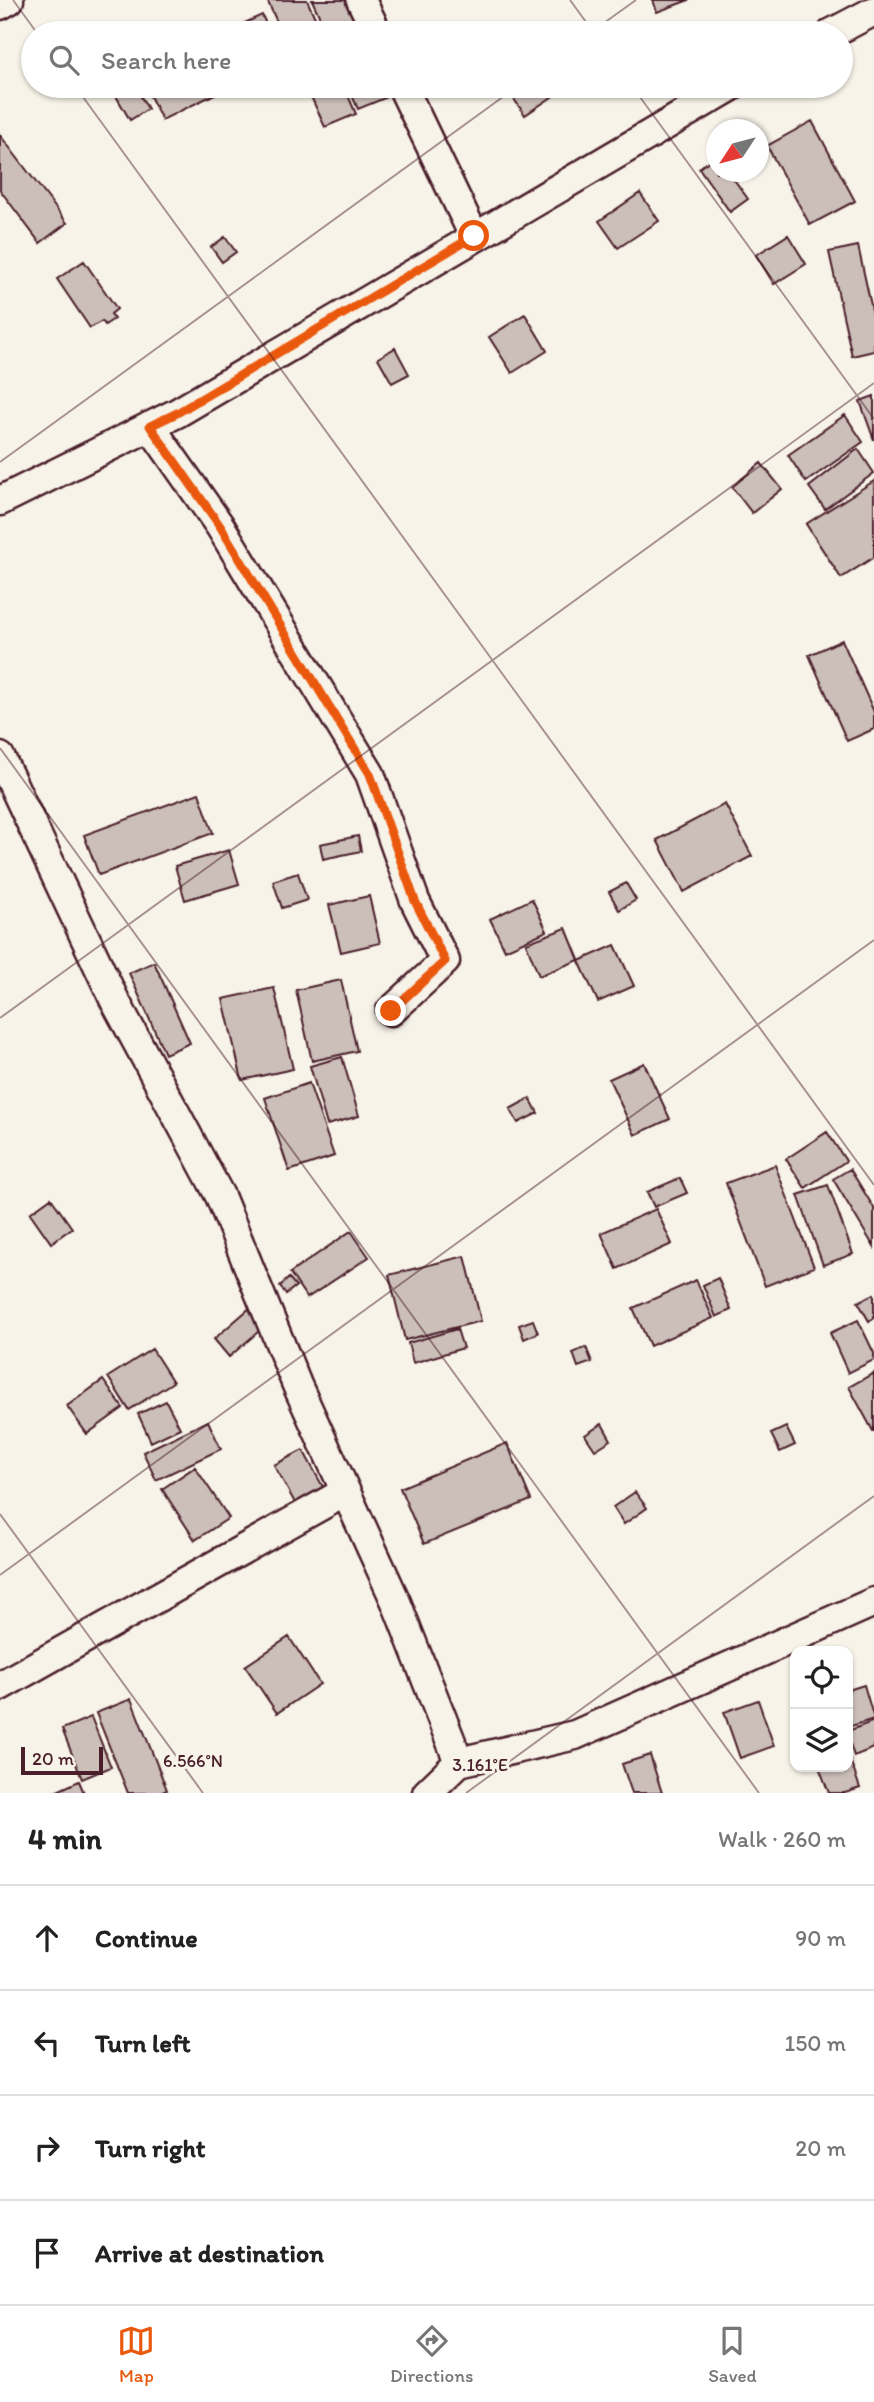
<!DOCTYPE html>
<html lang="en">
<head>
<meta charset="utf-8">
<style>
	:root { --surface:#fff; --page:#f6f6f6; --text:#222; --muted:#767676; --line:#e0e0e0; --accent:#ea580c }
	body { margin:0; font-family:Itim,sans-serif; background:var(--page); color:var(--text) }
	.controls { position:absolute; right:21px; bottom:21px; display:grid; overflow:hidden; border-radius:14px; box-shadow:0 2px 5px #0004 }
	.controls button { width:63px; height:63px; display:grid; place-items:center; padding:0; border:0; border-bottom:2px solid var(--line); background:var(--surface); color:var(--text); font:35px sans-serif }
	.compass { position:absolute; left:706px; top:119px; width:63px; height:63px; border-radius:50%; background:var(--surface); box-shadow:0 2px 5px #0004; rotate:234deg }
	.scale { position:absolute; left:21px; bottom:18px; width:82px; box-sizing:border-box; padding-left:7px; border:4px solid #4a1f2b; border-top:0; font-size:19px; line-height:24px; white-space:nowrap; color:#4a1f2b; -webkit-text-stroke:5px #f7f3e8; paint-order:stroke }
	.stop { position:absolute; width:21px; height:21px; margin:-16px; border:5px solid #ea580c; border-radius:50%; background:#fff }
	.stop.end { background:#ea580c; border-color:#fff; box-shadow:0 2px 7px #0008 }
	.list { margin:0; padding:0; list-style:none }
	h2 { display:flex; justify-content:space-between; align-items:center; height:91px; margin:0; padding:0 28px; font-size:30px }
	h2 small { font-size:23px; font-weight:400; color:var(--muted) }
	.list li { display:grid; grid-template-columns:46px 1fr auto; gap:21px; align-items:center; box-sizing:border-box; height:105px; padding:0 28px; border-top:2px solid var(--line) }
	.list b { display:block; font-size:26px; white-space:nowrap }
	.list em { font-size:23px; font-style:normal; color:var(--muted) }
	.icon { flex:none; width:38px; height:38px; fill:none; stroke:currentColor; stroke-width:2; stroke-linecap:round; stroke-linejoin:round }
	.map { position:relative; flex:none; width:874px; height:1793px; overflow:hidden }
	.search { position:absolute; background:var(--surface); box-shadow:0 2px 5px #0004; left:21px; right:21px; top:21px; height:77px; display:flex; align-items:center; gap:18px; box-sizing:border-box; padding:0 24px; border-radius:38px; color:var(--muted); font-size:26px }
	.sheet { height:511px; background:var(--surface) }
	nav { display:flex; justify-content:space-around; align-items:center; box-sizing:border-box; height:98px; border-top:2px solid var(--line); background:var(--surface); font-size:19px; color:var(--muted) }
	nav a { display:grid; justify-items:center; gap:4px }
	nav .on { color:var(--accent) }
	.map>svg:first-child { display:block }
	.building { fill:#ccbfb9; stroke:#4a1f2b; stroke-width:2 }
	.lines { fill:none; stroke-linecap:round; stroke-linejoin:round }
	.street-casing { stroke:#4a1f2b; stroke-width:33 }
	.street { stroke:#f7f3e8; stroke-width:28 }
	.route { stroke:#ea580c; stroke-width:9 }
	.ticks { fill:none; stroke:#4a1f2b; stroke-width:2; stroke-opacity:0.45 }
	.ticks-label { font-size:18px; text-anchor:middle; fill:#4a1f2b; stroke:#f7f3e8; stroke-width:6; stroke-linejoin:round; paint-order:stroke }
</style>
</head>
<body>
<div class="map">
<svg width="874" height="1793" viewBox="0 0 874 1793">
	<rect width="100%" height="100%" fill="#f7f3e8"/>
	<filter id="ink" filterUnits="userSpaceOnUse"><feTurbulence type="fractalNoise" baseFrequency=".0143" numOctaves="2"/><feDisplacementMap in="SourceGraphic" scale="14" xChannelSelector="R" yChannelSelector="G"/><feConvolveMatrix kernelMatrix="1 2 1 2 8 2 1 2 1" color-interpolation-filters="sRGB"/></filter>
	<g filter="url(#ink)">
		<path class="building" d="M267,0H307L322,33H282Z
			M312,0H347L357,22L327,33Z
			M653,0H689L657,12Z
			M262,15L270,33H223Z
			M117,86H135L148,109L130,120L112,89Z
			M145,86H216L219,92L162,120Z
			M306,86H344L356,114L325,127Z
			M348,86H380L385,98L358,109Z
			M505,86H544L552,97L525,115Z
			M812,121L855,201L810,225L767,146Z
			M0,135L67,223L40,243L0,190Z
			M716,156V172H742L733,178L748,199L730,212L699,168Z
			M640,193L659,221L618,248L599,221Z
			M788,235L806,264L774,284L756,255Z
			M225,237L236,252L222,262L211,247Z
			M858,246L874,319V351L852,356L829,252Z
			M84,261L117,309L111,314L114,319L105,325L102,321L90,328L57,279Z
			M525,314L547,351L512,373L489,337Z
			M395,348L409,374L392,383L378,358Z
			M874,396V440L860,401Z
			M845,415L863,442L806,482L788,455Z
			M858,449L874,473L825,509L809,487Z
			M761,463L782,489L752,513L732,487Z
			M874,481V557L841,578L806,524Z
			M842,640L874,712V729L847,741L809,655Z
			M199,793L213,833L99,875L84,835Z
			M725,804L752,856L684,892L657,840Z
			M358,836L361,851L323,859L320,844Z
			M229,850L239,884L185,900L175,866Z
			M298,873L307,900L282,908L273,881Z
			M626,883L636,900L619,910L609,892Z
			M369,896L380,943L341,952L329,905Z
			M532,899L547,931L505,950L490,919Z
			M566,928L579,960L539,976L526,943Z
			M615,945L634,986L598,1002L579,961Z
			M154,962L190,1043L165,1054L129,973Z
			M341,980L357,1051L312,1061L296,990Z
			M274,988L293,1069L242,1080L223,999Z
			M342,1057L359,1116L327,1125L310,1066Z
			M644,1063L670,1119L635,1135L609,1079Z
			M309,1083L334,1156L289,1171L265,1098Z
			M530,1098L538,1113L518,1123L510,1109Z
			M827,1132L846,1161L805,1188L786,1159Z
			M775,1165L814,1267L765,1286L726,1183Z
			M850,1169L874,1208V1247L833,1179Z
			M680,1178L687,1193L654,1207L647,1192Z
			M828,1185L853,1254L823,1265L798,1195Z
			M51,1198L72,1228L51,1243L30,1213Z
			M656,1209L672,1244L617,1269L601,1233Z
			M351,1231L369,1257L307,1298L290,1273Z
			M465,1256L481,1321L405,1340L389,1275Z
			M289,1278L296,1286L286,1294L280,1286Z
			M718,1278L731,1310L716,1317L703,1285Z
			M696,1280L713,1318L650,1346L633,1308Z
			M874,1294V1318L869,1321L858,1302Z
			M251,1307L266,1325L229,1357L214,1339Z
			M533,1320L538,1333L524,1339L519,1325Z
			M858,1320L874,1353V1360L848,1373L830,1333Z
			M457,1329L463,1348L413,1363L408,1343Z
			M586,1347L592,1362L578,1367L573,1353Z
			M152,1349L173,1382L129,1410L108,1377Z
			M874,1373V1431H873L849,1387Z
			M103,1380L123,1408L87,1434L67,1406Z
			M166,1401L180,1428L151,1442L138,1414Z
			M208,1421L221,1449L156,1480L143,1452Z
			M602,1424L611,1440L595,1450L585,1435Z
			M786,1427L795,1445L780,1452L771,1434Z
			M507,1443L531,1500L424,1544L400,1488Z
			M303,1450L323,1487L295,1503L274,1465Z
			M195,1467L229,1518L195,1540L162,1489Z
			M635,1492L647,1508L624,1524L613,1507Z
			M289,1637L320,1684L277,1713L245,1666Z
			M864,1685L874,1719L848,1727V1690Z
			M131,1699L167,1790L160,1793H128L96,1713Z
			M758,1700L774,1746L740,1758L724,1712Z
			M91,1717L111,1767L82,1779L62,1729Z
			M874,1721V1748L854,1756L848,1738V1731Z
			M848,1754L860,1788L845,1793H829L819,1767H848Z
			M650,1755L662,1793H632L622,1764Z
			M79,1781L84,1793H53Z"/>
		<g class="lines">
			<defs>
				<path id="street" d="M361,0L377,33
					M0,5L9,0
					M832,33L874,11
					M402,86L474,236
					M150,426L220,526L370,774L415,901L445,961L391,1011
					M0,501L177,413L732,86
					M0,757L114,999L220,1196L297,1385L396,1602L459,1762L427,1793
					M0,1686L345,1492
					M459,1762L575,1735L874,1602"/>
			</defs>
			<use href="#street" class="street-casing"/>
			<use href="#street" class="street"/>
		</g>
	</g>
	<g class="lines" filter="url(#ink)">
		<path class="route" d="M391,1011L445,961L415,901L370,774L220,526L150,426L177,413L474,236"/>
	</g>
	<path class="ticks" d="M13,0L37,33M570,0L594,33M590,33L636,0M75,86L874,1185M632,86L874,419M0,462L518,86M0,748L759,1793M0,1018L874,383M0,1514L203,1793M0,1575L874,940M466,1793L874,1496"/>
	<g class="ticks-label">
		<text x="193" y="1767">6.566°N</text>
		<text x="480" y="1771">3.161°E</text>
	</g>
</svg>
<div class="controls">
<button><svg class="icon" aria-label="locate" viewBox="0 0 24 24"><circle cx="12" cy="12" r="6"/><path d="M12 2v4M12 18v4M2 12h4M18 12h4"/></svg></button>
<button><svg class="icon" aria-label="layers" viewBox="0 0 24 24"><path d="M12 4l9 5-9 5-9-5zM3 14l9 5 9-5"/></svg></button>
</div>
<svg class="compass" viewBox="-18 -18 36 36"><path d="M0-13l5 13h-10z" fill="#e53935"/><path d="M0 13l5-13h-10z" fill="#767676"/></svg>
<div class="scale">20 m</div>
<div class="stop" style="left:474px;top:236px"></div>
<div class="stop end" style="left:391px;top:1011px"></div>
<div class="search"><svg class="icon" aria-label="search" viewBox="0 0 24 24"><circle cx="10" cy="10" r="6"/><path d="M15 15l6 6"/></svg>Search here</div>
</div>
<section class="sheet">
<h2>4 min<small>Walk · 260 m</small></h2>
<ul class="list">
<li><svg class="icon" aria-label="ahead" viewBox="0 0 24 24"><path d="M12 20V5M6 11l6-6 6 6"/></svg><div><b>Continue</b></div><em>90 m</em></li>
<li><svg class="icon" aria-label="left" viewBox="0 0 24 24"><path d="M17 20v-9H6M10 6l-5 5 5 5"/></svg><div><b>Turn left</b></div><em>150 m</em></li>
<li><svg class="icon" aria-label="right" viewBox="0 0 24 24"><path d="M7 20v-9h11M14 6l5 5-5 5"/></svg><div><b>Turn right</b></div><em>20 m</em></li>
<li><svg class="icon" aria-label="arrive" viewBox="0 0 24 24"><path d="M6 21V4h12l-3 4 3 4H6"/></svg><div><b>Arrive at destination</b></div></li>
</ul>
</section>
<nav>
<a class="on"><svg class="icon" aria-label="map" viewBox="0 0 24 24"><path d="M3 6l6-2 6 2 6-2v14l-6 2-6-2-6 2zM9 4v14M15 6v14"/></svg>Map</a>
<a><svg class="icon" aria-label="directions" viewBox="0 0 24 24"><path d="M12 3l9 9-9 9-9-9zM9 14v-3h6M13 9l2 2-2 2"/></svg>Directions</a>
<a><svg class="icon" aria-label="saved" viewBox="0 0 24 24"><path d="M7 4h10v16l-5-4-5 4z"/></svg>Saved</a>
</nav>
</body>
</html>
